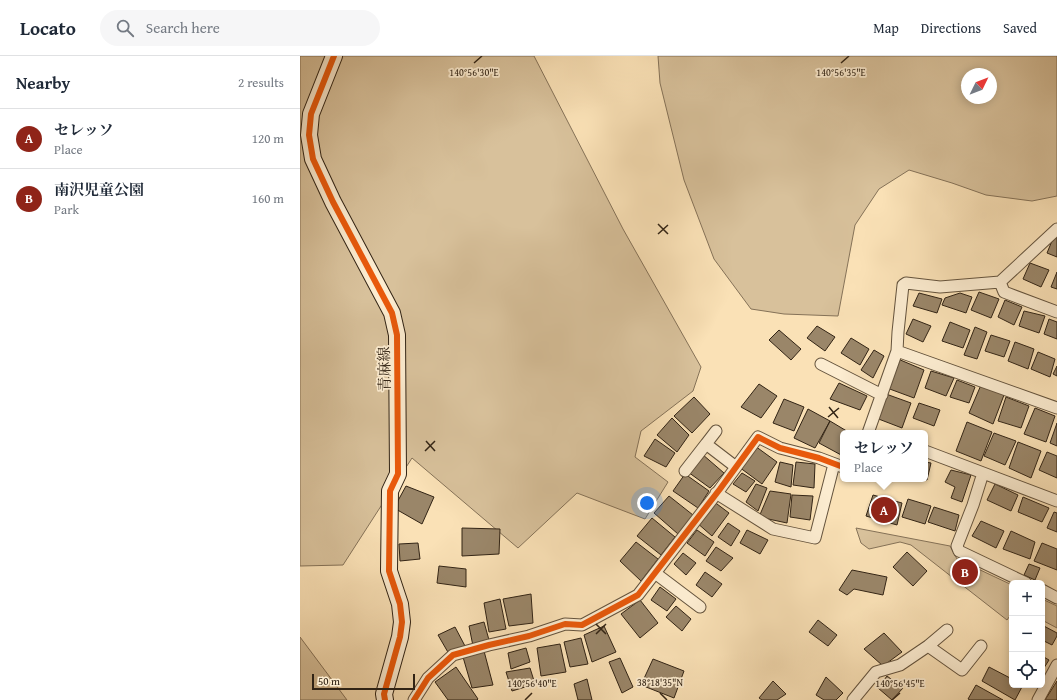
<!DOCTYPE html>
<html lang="en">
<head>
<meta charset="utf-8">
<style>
	:root { --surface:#fff; --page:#f6f6f7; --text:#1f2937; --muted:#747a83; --line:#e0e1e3; --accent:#8f2418 }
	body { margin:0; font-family:"Gentium Book Plus","Noto Serif JP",serif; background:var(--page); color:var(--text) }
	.controls { position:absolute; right:12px; bottom:12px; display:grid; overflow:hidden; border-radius:6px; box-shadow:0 2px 10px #0003 }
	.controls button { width:36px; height:36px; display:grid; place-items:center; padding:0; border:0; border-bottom:1px solid var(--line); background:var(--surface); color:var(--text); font:20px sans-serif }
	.compass { position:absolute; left:661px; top:12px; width:36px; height:36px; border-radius:50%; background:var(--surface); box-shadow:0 2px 10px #0003; rotate:47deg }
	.scale { position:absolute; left:12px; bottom:10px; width:103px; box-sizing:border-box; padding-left:4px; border:2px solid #322415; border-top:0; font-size:11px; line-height:14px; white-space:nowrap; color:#322415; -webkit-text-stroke:3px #fcecd0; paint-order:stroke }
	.you { position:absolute; left:347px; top:447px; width:14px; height:14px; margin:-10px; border:3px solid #fff; border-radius:50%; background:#1a73e8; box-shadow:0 0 0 6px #1a73e833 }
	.badge { display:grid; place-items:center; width:26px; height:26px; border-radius:50%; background:var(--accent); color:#fff; font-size:13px; font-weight:700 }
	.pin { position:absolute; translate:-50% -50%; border:2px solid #fff; box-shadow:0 1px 4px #0006 }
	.popup { position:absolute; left:540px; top:374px; width:88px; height:52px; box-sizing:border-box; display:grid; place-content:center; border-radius:6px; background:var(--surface); filter:drop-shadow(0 1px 3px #0005); font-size:13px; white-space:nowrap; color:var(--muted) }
	.popup b { font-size:15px; color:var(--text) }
	.popup::after { content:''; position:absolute; left:50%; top:100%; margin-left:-8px; border:8px solid transparent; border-top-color:var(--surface) }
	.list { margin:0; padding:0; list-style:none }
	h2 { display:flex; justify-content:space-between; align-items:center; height:52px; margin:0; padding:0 16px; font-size:17px }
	h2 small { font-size:13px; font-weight:400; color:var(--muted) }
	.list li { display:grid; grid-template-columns:26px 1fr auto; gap:12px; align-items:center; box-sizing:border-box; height:60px; padding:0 16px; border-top:1px solid var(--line) }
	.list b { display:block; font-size:15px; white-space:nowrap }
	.list p { margin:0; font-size:13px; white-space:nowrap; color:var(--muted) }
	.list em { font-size:13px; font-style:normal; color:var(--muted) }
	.icon { flex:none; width:22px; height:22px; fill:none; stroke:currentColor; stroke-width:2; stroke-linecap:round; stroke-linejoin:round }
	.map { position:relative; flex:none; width:757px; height:644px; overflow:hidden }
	header { display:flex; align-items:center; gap:24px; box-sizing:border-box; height:56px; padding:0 20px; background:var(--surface); border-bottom:1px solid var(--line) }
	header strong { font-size:19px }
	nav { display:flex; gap:22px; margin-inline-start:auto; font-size:14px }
	.search { width:280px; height:36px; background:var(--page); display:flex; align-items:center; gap:10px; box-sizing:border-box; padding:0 14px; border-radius:22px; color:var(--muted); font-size:15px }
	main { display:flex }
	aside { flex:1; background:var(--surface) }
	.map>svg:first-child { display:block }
	.green { fill:#d8c19b; stroke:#857258; fill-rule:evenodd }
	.building { fill:#9a8669; stroke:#322415 }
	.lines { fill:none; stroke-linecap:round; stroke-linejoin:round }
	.street-casing { stroke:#64533d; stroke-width:13 }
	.secondary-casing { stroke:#322415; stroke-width:18 }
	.street { stroke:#fcecd0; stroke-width:11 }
	.secondary { stroke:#fcecd0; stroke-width:16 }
	.cycleway-casing { stroke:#fcecd0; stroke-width:8 }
	.cycleway { stroke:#e8590c; stroke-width:6 }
	.ticks { fill:none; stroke:#322415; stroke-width:1.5 }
	.labels { text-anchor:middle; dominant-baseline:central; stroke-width:3.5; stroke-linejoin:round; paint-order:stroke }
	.street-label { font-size:15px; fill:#322415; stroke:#fcecd0 }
	.ticks-label { font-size:10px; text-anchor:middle; fill:#322415; stroke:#fcecd0; stroke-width:3.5; stroke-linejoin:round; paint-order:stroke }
</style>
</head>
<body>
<header>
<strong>Locato</strong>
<div class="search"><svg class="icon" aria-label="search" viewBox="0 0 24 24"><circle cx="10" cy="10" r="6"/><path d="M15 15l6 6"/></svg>Search here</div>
<nav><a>Map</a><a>Directions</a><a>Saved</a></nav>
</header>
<main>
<aside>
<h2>Nearby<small>2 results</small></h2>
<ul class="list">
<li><span class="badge">A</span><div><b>セレッソ</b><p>Place</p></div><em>120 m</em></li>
<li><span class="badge">B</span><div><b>南沢児童公園</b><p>Park</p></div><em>160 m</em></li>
</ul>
</aside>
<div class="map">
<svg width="757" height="644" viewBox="0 0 757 644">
	<rect width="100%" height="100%" fill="#fae1b6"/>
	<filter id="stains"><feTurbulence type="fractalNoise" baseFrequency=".005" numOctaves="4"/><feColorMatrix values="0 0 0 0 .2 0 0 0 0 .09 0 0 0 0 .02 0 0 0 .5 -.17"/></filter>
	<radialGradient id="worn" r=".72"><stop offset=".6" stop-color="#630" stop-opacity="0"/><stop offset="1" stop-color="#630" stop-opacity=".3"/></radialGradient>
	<path class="green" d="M0,0H234L323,173L401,311L393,335L341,375L335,401L368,426L345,463L277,437L218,492L112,402L43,509L0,510Z
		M358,0H757V140L732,145L686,139L652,127L609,114L579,133L555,169L538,260L484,258L451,253L414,203L384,124L360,27ZM667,18H691V42H667Z
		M556,472L650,490L657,503L712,529V557L707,564L611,489L600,486L569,493L561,487Z
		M742,543L757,550V572L742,564Z
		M0,581L47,644H0Z"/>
	<path class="building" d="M754,180L757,182V201L747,197Z
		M730,207L749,214L741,231L723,223Z
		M757,216V233L751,231Z
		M679,236L699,243L691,262L671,254Z
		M619,237L642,243L637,257L613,250Z
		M660,237L672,241L666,257L642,249L645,242Z
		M705,244L722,251L714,269L698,261Z
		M724,255L745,260L739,277L719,270Z
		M613,263L631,270L623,286L606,278Z
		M749,263L757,266V283L744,278Z
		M650,266L670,274L663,292L642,285Z
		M517,270L535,281L525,295L507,282Z
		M675,271L687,276L677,303L664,299Z
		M479,274L501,293L491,304L469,284Z
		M691,279L710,285L704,301L685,295Z
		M551,282L569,293L560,309L541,297Z
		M715,286L734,293L728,313L708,305Z
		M574,294L584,300L573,322L561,314Z
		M738,296L755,303L750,321L731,313Z
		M598,303L624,314L614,342L587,332Z
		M757,310V320L753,318Z
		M631,315L654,322L646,340L625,332Z
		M657,324L675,331L669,347L650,341Z
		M539,327L567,340L560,354L530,343Z
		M459,328L477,340L461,362L441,351Z
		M681,329L704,339L693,368L669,357Z
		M586,338L611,347L602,372L576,362Z
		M394,341L410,358L392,377L374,360Z
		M706,341L729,350L721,372L698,365Z
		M484,343L504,351L494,375L473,367Z
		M619,347L640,354L634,370L613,362Z
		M735,352L755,360L746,386L724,378Z
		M508,353L530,365L515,392L494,382Z
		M372,362L389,379L377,396L357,379Z
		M530,365L550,377H543V400L519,387Z
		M667,366L692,376L681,405L656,395Z
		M757,367V390L750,387Z
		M694,377L716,385L705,409L684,400Z
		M355,383L375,397L366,411L344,400Z
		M718,386L741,395L731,422L709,412Z
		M455,390L477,406L462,428L439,411Z
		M747,396L757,400V422L739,414Z
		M402,398L424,417L410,432L388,416Z
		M480,406L493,409L491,431L475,426Z
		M496,406L515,408L514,432L493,429Z
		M625,406L631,407L627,424L623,423H625Z
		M651,414L671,419L662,446L651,442L655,431L645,426Z
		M442,417L455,425L446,436L433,428Z
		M385,418L409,435L398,452L373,435Z
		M456,428L467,432L458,455L446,446Z
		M695,428L718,439L711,455L687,444Z
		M106,430L134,441L122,468L94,452Z
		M470,435L491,438L487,467L459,461Z
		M492,439L513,440L510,464L490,461Z
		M573,439L602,447L597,469L566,460Z
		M369,440L393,459L378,478L354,457Z
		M723,441L749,452L742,466L718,456Z
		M608,443L631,450L625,468L602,461Z
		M413,445L429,457L412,480L396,466Z
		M634,451L659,459L655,475L628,466Z
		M754,456L757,457V476L747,472Z
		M352,462L375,481L361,499L337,480Z
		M681,465L704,475L696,492L672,480Z
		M428,467L440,475L431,490L418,481Z
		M162,472L200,473L199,498L162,500Z
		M397,474L414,486L405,500L387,487Z
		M447,474L468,484L460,498L440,487Z
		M711,475L735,486L730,503L703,493Z
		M336,486L358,503L341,525L320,505Z
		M118,487L120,503L100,505L99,488Z
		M742,487L757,493V514L734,505Z
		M416,491L433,502L421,515L406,505Z
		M607,496L627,515L613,530L593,511Z
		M383,497L396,507L386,519L374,508Z
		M729,508L740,512L735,524L724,519Z
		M139,510L166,513V531L137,527Z
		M552,514L587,521L583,539L554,533L547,539L539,534Z
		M405,516L422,528L412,541L396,529Z
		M360,531L376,543L367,555L351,544Z
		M231,538L233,567L209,570L203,543Z
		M200,543L206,573L189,576L184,547Z
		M340,544L358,567L340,582L321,558Z
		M376,550L391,563L382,575L366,561Z
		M518,564L537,579L528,590L509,576Z
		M184,566L189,584L173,590L169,570Z
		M742,569L757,577V580L752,589L742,584Z
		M304,570L316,596L292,606L284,579Z
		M155,571L165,590L149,598L138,579Z
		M584,577L602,596L583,610L564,593Z
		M281,582L288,608L270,611L264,586Z
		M260,588L266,616L241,620L237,592Z
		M226,592L230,606L211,613L208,597Z
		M184,595L193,629L172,632L163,601Z
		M742,600L749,604L742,615Z
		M320,602L333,631L322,637L309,606Z
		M353,603L384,615L374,642L341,629Z
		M156,611L178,643L177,644H148L135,626Z
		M689,611L712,623V629H723L715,644L682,625Z
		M230,612L235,628L212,635L206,616Z
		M587,620L603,632L592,644L578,632Z
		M526,621L543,637L536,644H524L516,639Z
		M287,623L292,644H278L274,628Z
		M473,625L486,638L477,644H462L459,642Z
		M757,625V644H745Z
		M676,629L703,644H670L668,643Z"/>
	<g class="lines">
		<defs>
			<path id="street" d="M700,226L704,236L757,256
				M597,295L757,352
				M521,308L582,339
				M416,375L406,388L436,411
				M568,377L597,295L598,276L603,229L606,227L640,231L700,226L757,173
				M625,395L757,445
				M385,415L406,388
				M683,417L673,449L657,490L659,495L726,527
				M416,437L473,473L515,482L534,408
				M355,517L400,551
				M742,534L757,542
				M628,590L662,614L681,590
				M114,644L128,622L153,599L189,589L229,580L265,568L282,569L338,539L420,433L458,381L480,392L519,402L543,411
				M553,644L576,616L600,609L628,590L647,574
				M738,644L757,609"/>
			<path id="secondary" d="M34,0L11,58L9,79L13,103L33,146L92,257L97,279L98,418L90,435L89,515L100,548L102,566L100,581L84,638L85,644"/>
		</defs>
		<use href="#street" class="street-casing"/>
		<use href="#secondary" class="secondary-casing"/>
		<use href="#street" class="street"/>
		<use href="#secondary" class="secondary"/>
		<defs>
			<path id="cycleway" d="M34,0L11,58L9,79L13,103L33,146L92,257L97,279L98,418L90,435L89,515L100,548L102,566L100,581L84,638L85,644
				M114,644L128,622L153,599L189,589L229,580L265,568L282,569L338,539L420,433L458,381L480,392L519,402L543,411"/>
		</defs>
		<use href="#cycleway" class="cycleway-casing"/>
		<use href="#cycleway" class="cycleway"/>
	</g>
	<path class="ticks" d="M174,7L182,0M541,7L549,0M358,168L368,178M358,178L368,169M529,351L538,362M528,361L539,352M126,385L135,395M125,395L135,385M296,568L306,578M296,578L306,568M360,637L367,644M225,644L232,637M592,644L600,637"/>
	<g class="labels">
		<g class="street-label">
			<text transform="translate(84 313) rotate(-91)">青麻線</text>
		</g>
	</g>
	<g class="ticks-label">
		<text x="174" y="20">140°56'30"E</text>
		<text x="541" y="20">140°56'35"E</text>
		<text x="360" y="630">38°18'35"N</text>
		<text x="232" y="631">140°56'40"E</text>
		<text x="600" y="631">140°56'45"E</text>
	</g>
	<rect width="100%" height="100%" filter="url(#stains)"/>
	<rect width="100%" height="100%" fill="url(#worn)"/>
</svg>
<div class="controls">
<button>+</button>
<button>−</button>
<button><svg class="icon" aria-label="locate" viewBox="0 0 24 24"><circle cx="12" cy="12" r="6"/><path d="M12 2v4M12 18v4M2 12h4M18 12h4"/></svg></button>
</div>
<svg class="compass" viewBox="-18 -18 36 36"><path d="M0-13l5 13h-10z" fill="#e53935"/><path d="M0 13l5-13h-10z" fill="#747a83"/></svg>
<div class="scale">50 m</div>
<div class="you"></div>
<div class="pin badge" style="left:584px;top:454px">A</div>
<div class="popup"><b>セレッソ</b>Place</div>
<div class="pin badge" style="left:665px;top:516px">B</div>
</div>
</main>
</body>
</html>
